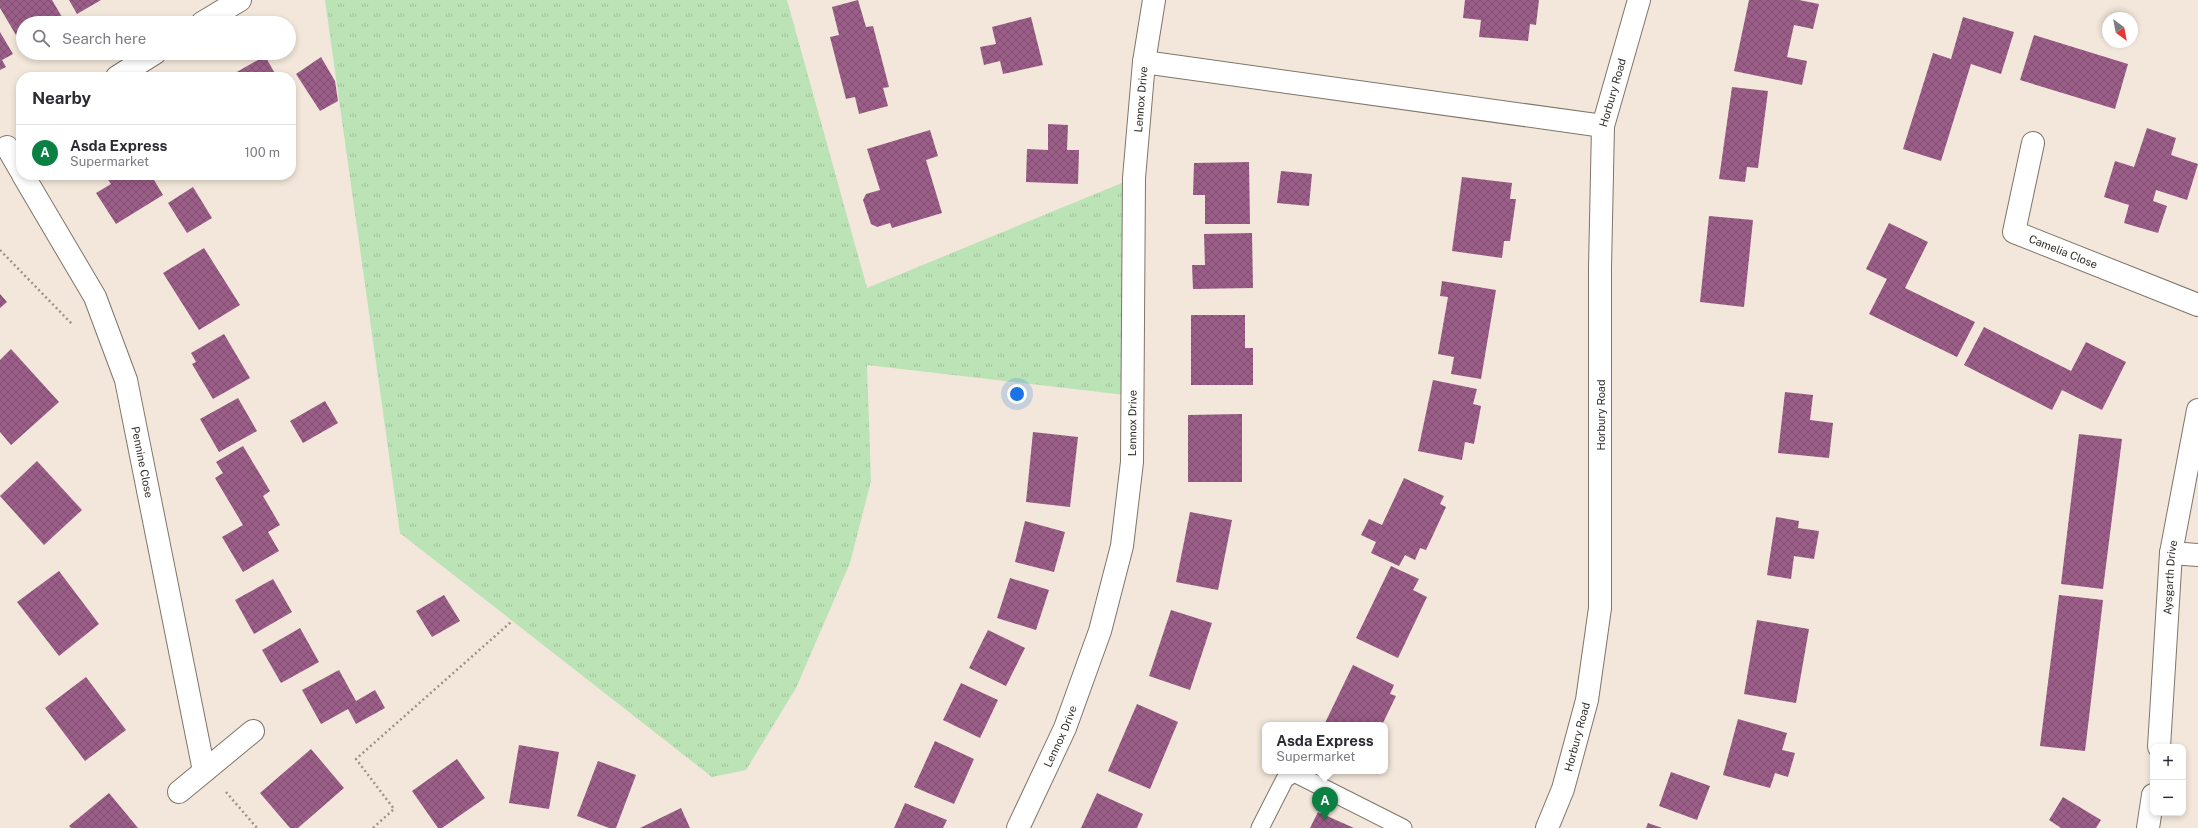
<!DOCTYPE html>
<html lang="en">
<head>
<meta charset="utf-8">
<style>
	:root { --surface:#fff; --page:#f2f2f3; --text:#2b2b33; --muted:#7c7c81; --line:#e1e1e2; --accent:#0b8043 }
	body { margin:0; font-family:"Public Sans",sans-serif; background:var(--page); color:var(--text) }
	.controls { position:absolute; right:12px; bottom:12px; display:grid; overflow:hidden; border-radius:8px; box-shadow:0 2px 6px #0003 }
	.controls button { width:36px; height:36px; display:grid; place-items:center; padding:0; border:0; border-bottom:1px solid var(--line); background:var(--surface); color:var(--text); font:20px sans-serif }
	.compass { position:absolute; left:2102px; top:12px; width:36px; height:36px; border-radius:50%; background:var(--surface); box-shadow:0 2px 6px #0003; rotate:148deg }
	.you { position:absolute; left:1017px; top:394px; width:14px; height:14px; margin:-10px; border:3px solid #fff; border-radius:50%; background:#1a73e8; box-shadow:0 0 0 6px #1a73e833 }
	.badge { display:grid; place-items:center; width:26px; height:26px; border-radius:50%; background:var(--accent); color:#fff; font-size:13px; font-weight:700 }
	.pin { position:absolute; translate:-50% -33px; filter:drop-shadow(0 1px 2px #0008) }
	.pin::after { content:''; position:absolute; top:21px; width:14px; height:12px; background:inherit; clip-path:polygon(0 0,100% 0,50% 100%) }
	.popup { position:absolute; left:1262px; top:722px; width:126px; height:52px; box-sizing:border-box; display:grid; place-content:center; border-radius:8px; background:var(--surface); filter:drop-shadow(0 1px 3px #0005); font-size:13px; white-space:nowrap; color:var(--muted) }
	.popup b { font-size:15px; color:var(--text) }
	.popup::after { content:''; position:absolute; left:50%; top:100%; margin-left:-8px; border:8px solid transparent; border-top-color:var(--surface) }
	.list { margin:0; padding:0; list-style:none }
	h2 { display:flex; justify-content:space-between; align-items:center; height:52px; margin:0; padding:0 16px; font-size:17px }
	h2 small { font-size:13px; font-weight:400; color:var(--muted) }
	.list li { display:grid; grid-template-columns:26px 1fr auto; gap:12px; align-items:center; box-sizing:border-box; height:56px; padding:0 16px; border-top:1px solid var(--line) }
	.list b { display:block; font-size:15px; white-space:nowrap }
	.list p { margin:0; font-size:13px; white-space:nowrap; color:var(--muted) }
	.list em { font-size:13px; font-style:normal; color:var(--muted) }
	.icon { flex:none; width:22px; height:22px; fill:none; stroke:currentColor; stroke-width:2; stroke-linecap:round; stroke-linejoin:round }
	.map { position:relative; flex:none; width:2198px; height:828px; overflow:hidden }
	.search { position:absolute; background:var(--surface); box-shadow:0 2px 6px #0003; left:16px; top:16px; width:280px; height:44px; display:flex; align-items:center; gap:10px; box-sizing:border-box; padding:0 14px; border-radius:22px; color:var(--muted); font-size:15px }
	.panel { position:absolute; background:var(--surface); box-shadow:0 2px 6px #0003; left:16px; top:72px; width:280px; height:108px; border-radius:16px }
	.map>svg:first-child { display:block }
	.grass { fill:url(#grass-tufts) }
	.building { fill:url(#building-cross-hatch) }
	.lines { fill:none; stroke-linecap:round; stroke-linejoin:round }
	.service-casing { stroke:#7f7569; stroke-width:19 }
	.minor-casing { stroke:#7f7569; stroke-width:24 }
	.trunk-casing { stroke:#7f7569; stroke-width:24 }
	.path { stroke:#9a9389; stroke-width:2.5; stroke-dasharray:2 3; stroke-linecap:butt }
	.service { stroke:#fff; stroke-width:17 }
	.minor { stroke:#fff; stroke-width:22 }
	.trunk { stroke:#fff; stroke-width:22 }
	.labels { text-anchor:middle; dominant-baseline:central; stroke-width:4; stroke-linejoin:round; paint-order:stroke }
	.street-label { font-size:11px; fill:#322e29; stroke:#fff }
</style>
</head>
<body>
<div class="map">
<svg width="2198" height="828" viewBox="0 0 2198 828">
	<defs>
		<pattern id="grass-tufts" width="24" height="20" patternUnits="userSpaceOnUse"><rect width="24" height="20" fill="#bbe3b6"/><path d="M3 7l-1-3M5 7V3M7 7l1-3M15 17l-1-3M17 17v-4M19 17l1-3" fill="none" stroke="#a1c39c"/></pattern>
		<pattern id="building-cross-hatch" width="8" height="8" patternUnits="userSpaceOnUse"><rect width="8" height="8" fill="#9b5e88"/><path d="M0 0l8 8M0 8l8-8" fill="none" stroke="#7f4e6f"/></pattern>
	</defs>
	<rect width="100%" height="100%" fill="#f2e7da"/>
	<path class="grass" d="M325,0H787L867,288L1134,178V396L867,365L871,481L850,563L796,688L746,770L712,777L400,533Z"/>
	<path class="building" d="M0,0H52L65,22L23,23V47L0,8Z
		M69,0H101L77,14Z
		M858,0L866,27L873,26L889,87L883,88L888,106L859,114L855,97L846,99L830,37L839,35L832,7Z
		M1465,0H1539L1536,25L1530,24L1528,41L1479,37L1481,20L1463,18Z
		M1749,0H1799L1819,4L1813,29L1794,25L1787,57L1807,61L1802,85L1734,71Z
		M1031,17L1043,65L1003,74L1000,61L984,65L980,47L996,44L992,27Z
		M1963,17L2014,32L2001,74L1971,64L1941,161L1903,149L1933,53L1951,59Z
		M0,32L13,54L2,60L6,67L0,70Z
		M2034,35L2128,64L2115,109L2020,80Z
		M265,56L277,77H228Z
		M321,57L335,81L338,101L320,111L296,74Z
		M1732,87L1768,91L1758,168L1747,167L1745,182L1719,179Z
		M1048,124L1068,125L1067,150H1079L1078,184L1026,182L1027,149L1048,150Z
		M2147,128L2176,138L2171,155L2198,164L2187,200L2156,190L2153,201L2167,206L2158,233L2124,223L2129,205L2104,197L2115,161L2134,167Z
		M930,130L938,156L926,160L942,213L892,228L890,223L877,227L871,224L863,200L866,194L880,190L867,149Z
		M1249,162L1250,224H1205V195H1193L1194,163Z
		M1281,171L1312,174L1309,206L1277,203Z
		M105,175H151L163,195L116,224L96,193L111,184Z
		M1462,177L1512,183L1510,199H1516L1510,241H1504L1502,258L1452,251Z
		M193,187L212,218L187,233L168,203Z
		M1709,216L1753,220L1744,307L1700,302Z
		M1889,223L1928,242L1905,288L1975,322L1957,357L1869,314L1887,279L1866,269Z
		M1252,233L1253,288L1193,289L1192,265H1205L1204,234Z
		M204,248L240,305L199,330L163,273Z
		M1442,281L1496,290L1481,379L1451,374L1454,357L1438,354L1448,297L1440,296Z
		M0,294L7,302L0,308Z
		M1191,315H1245V348H1253V385H1191Z
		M1984,327L2071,371L2086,342L2126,362L2102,410L2062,390L2052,410L1964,365Z
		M224,334L250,378L213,399L192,364L196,362L191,353Z
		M11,349L59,402L11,445L0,432V360Z
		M1433,380L1477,389L1473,404L1481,406L1474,444L1465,442L1462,460L1418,451Z
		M1785,392L1813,395L1810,420L1833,423L1829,458L1778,453Z
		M238,398L257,431L219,452L200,419Z
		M325,401L338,423L303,443L290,421Z
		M1242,414V482H1188V415Z
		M1033,432L1078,437L1070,507L1026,502Z
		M2079,434L2122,439L2103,589L2061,584Z
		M243,446L270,491L263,496L280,525L268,532L279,551L243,572L222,537L243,525L215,478L223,473L216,462Z
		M37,461L82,510L44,545L0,496Z
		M1404,478L1444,496L1440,504L1446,507L1426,550L1420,548L1415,560L1405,555L1399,566L1371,553L1376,542L1361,535L1369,519L1382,525Z
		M1190,512L1232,520L1218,590L1176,582Z
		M1776,517L1799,521L1798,528L1819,531L1814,559L1794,556L1791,579L1767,575Z
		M1025,521L1065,532L1054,572L1015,562Z
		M1391,566L1419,579L1413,590L1427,597L1398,658L1356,638Z
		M59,571L99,624L59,656L17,602Z
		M1010,578L1049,590L1036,630L997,618Z
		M273,579L292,612L254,634L235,600Z
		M444,595L460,621L432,637L416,611Z
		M2059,595L2103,600L2085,751L2040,746Z
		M1171,610L1212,623L1190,690L1149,676Z
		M1757,620L1809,629L1796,703L1744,694Z
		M300,628L319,662L281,683L262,650Z
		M988,630L1025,648L1006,686L969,668Z
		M1353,665L1394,685L1390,694L1396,696L1382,725H1324Z
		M339,670L356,701L375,690L385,708L356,724L348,709L321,724L302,690Z
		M86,677L126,730L85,761L45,708Z
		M961,683L998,700L980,738L943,720Z
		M1137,704L1178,722L1150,789L1108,771Z
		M1738,719L1787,733L1782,750L1795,753L1788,777L1775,773L1770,788L1723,775Z
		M935,741L974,759L954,804L914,787Z
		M519,745L559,752L549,809L509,803Z
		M311,749L344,788L298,828H290L260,793Z
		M457,759L485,798L442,828H438L412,791Z
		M598,761L636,775L616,828H609L577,816Z
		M1671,772L1710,786L1697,820L1659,806Z
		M109,793L138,828H71L69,826Z
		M1097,793L1143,814L1137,828H1081Z
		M2063,797L2101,820L2096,828H2061L2049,820Z
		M905,803L947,820L943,828H894Z
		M681,808L690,828H640Z
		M1318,812L1354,828H1310Z
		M1648,823L1662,828H1646Z"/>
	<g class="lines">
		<defs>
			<path id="service" d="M1260,828L1285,779L1294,773L1403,828"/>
			<g id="minor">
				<path d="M202,23L240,0"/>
				<path d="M1144,62L1603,126"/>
				<path d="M117,77L155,53"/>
				<path id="s1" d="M2033,143L2014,232L2198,305"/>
				<path d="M7,147L21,171"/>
				<path id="s2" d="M23,175L95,297L126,380L204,771"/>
				<path d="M2171,553L2198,555"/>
				<path id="s3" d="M2159,747L2171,553L2198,410"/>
				<path d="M179,792L253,731"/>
				<path id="s4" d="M1018,828L1065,728L1100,631L1122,546L1132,462L1134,178L1144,62L1154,0"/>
				<path d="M2148,828L2153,795"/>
			</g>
			<g id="trunk">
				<path id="s5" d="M1547,828L1563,789L1587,700L1600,608V268L1603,126L1639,0"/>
			</g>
		</defs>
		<use href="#service" class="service-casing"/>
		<use href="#minor" class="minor-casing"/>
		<use href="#trunk" class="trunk-casing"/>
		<path class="path" d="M0,250L72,324
			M226,792L257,828
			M373,828L394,809L356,759L511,622"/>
		<use href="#service" class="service"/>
		<use href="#minor" class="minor"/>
		<use href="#trunk" class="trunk"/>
	</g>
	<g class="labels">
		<g class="street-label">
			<text stroke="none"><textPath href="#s5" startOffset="744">Horbury Road</textPath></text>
			<text stroke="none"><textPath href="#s4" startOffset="749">Lennox Drive</textPath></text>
			<text stroke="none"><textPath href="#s1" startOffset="144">Camelia Close</textPath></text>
			<text transform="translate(1601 415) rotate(-90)">Horbury Road</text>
			<text stroke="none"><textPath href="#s4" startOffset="425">Lennox Drive</textPath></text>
			<text stroke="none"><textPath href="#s2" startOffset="314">Pennine Close</textPath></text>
			<text stroke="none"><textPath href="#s3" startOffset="170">Aysgarth Drive</textPath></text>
			<text stroke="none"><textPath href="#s4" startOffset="101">Lennox Drive</textPath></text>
			<text stroke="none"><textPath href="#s5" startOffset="96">Horbury Road</textPath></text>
		</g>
	</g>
</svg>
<div class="controls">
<button>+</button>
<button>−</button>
</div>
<svg class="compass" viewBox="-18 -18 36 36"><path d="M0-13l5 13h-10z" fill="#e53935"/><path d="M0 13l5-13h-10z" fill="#7c7c81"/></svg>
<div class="you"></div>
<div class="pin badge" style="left:1325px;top:820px">A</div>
<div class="popup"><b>Asda Express</b>Supermarket</div>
<div class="search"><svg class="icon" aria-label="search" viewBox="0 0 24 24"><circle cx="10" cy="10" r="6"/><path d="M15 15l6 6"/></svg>Search here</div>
<section class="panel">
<h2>Nearby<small></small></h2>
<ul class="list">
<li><span class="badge">A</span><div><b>Asda Express</b><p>Supermarket</p></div><em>100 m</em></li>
</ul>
</section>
</div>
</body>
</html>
